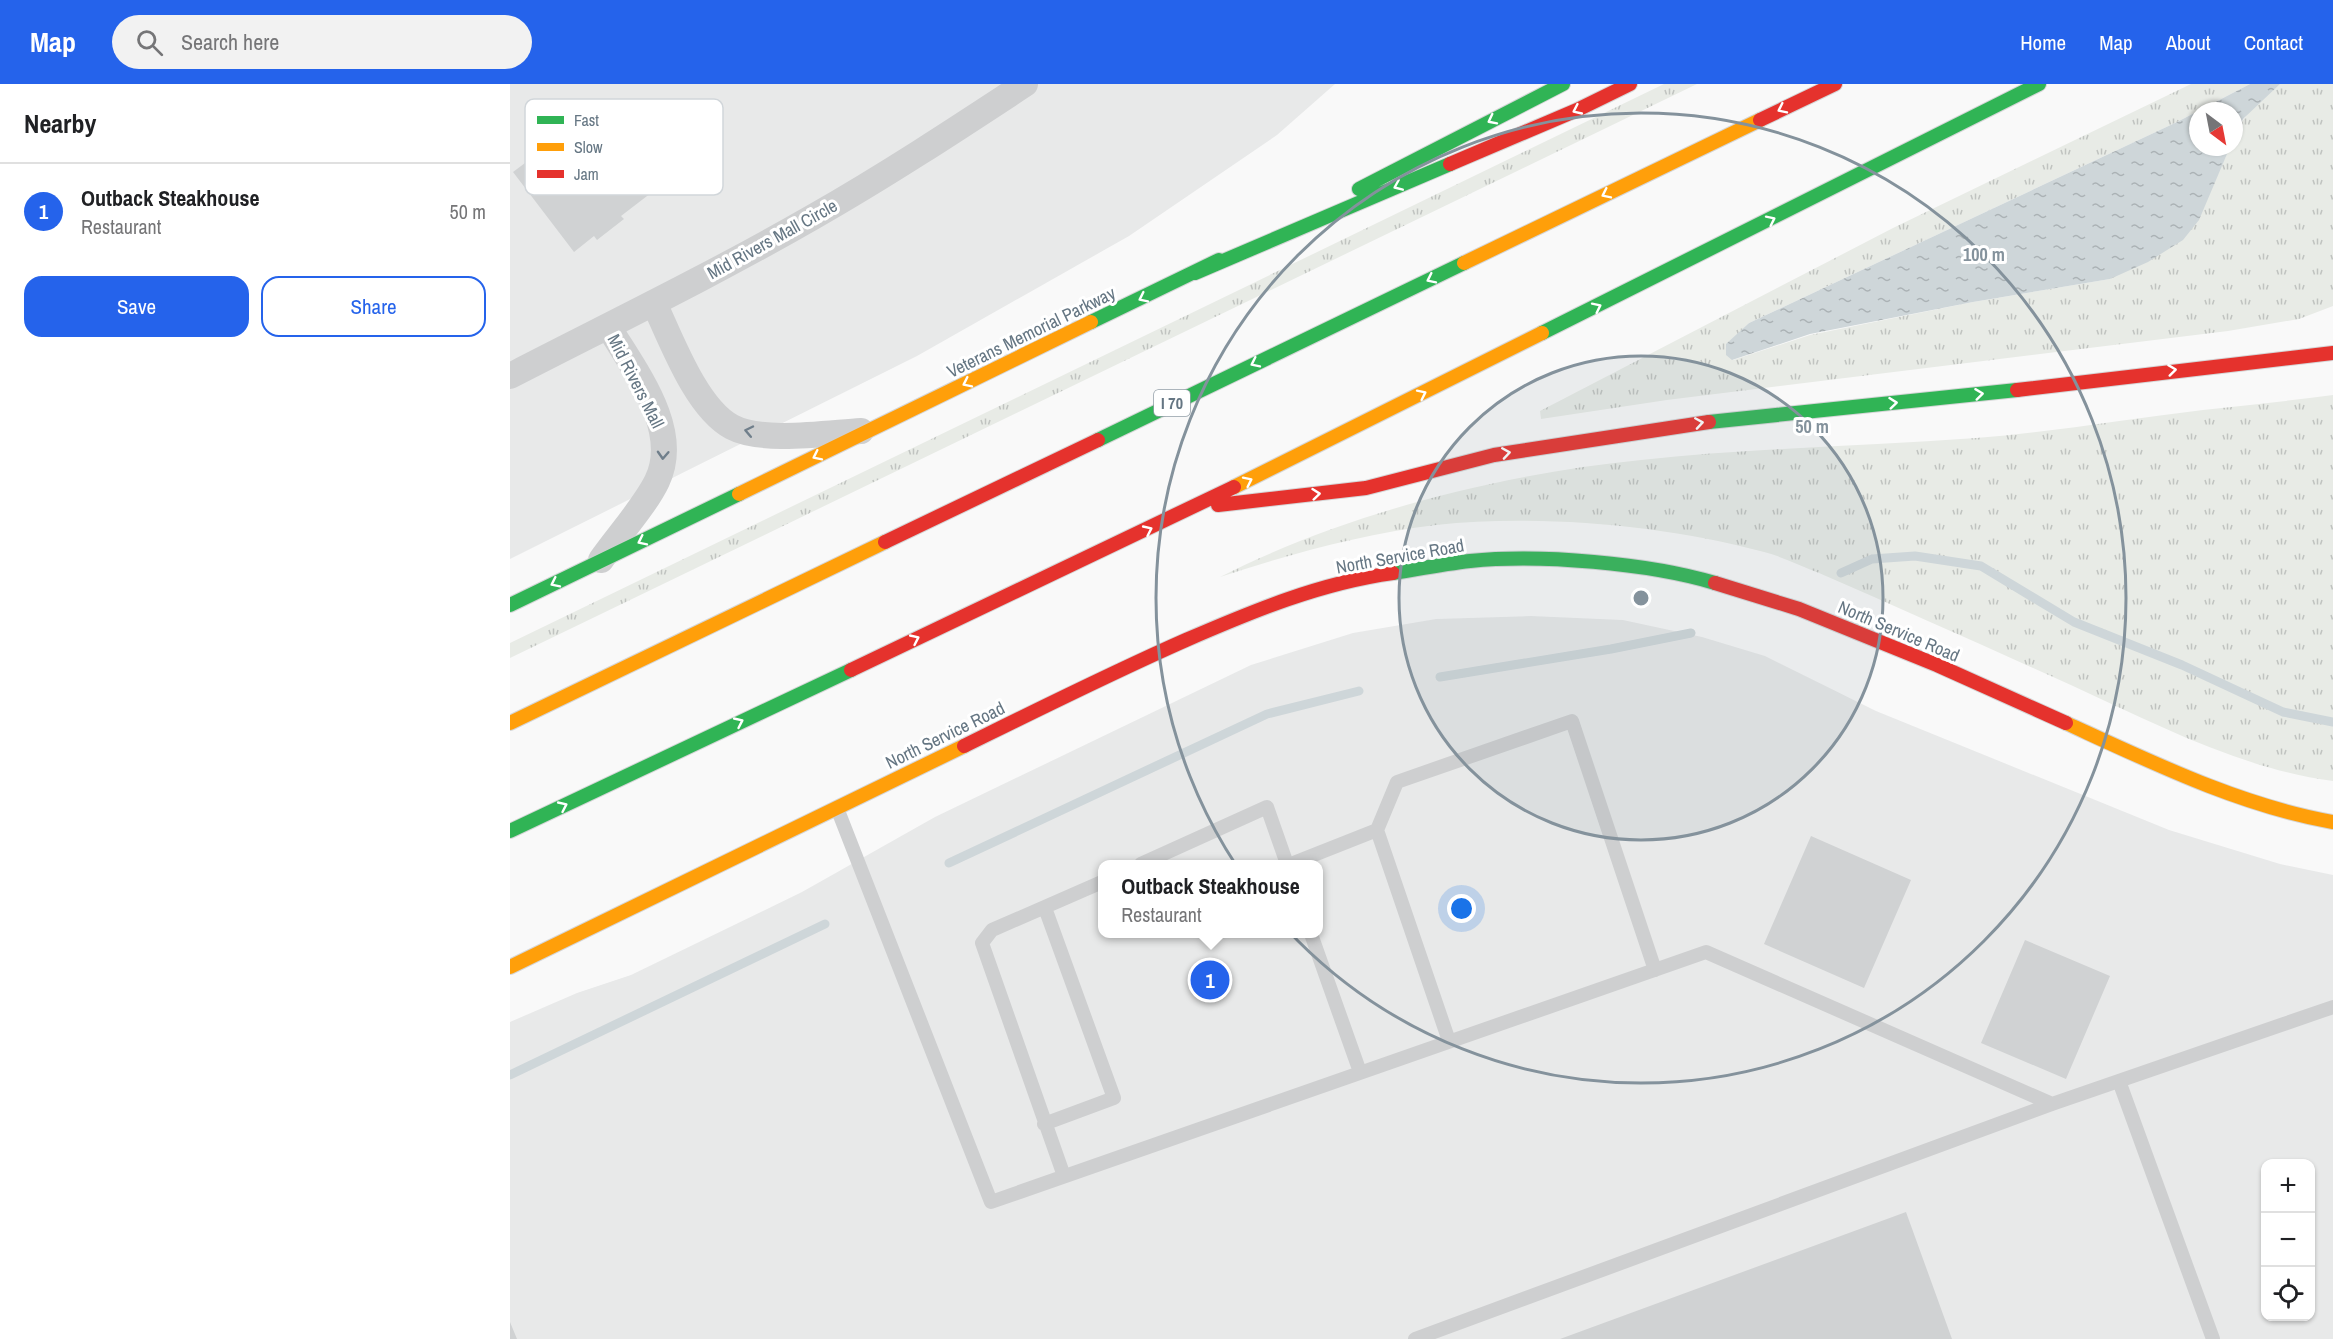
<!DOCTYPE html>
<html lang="en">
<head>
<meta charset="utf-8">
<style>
	:root { --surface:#fff; --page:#f2f2f2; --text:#202124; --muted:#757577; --line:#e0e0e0; --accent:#2563eb }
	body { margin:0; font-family:"Archivo Narrow",sans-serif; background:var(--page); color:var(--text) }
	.controls { position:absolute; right:18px; bottom:18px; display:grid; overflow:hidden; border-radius:12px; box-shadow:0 2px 4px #0004 }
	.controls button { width:54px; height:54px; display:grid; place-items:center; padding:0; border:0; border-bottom:2px solid var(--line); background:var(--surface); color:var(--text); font:30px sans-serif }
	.compass { position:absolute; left:1679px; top:18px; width:54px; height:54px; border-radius:50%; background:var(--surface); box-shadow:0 2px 4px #0004; rotate:148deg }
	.you { position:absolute; left:952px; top:825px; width:21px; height:21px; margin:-15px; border:4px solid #fff; border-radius:50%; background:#1a73e8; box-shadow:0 0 0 9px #1a73e833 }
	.badge { display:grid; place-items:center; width:39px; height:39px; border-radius:50%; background:var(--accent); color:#fff; font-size:20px; font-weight:700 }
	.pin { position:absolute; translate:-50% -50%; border:3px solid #fff; box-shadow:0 2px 6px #0006 }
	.popup { position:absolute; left:588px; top:776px; width:225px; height:78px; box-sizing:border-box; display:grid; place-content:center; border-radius:12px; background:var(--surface); filter:drop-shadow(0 2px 4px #0005); font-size:20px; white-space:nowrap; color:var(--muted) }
	.popup b { font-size:22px; color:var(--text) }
	.popup::after { content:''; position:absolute; left:50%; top:100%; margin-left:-12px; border:12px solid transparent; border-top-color:var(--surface) }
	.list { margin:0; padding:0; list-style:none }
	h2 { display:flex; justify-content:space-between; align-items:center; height:78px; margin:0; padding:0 24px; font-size:26px }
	h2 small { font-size:20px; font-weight:400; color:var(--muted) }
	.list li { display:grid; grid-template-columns:39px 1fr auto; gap:18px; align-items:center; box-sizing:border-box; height:96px; padding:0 24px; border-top:2px solid var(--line) }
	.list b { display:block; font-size:22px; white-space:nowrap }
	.list p { margin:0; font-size:20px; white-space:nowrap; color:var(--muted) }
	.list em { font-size:20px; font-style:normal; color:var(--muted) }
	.actions { display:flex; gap:12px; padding:18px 24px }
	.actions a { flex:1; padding:14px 0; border:2px solid var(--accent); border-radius:18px; text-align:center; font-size:21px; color:var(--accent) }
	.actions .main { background:var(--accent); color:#fff }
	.icon { flex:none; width:33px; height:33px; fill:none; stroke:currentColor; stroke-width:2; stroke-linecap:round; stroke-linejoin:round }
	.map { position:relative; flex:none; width:1823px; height:1255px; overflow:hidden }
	header { display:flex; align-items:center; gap:36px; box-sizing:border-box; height:84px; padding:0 30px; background:var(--accent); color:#fff }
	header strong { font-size:28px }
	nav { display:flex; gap:33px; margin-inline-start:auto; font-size:21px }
	.search { width:420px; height:54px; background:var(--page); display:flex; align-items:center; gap:15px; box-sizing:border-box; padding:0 21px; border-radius:33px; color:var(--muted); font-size:22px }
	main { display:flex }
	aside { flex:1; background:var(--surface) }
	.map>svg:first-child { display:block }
	.built { fill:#e8e9e9; fill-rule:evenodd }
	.grass { fill:url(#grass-tufts) }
	.water { fill:url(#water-ripples) }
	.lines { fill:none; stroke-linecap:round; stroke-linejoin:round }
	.stream { stroke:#ced6d9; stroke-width:9 }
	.building { fill:#d0d2d3 }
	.fast-casing { stroke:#d5d6d7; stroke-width:16 }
	.slow-casing { stroke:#d5d6d7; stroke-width:16 }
	.jam-casing { stroke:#d5d6d7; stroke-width:16 }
	.lane { stroke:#cecfd0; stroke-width:14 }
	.street { stroke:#cecfd0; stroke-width:26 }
	.fast { stroke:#30b455; stroke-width:14 }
	.slow { stroke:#ff9f0a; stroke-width:14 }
	.jam { stroke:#e5322d; stroke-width:14 }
	.oneway { stroke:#fff }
	.oneway2 { stroke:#707f8b }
	.ring { fill:none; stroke:#84929c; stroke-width:3 }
	.labels { text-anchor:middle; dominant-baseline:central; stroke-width:6; stroke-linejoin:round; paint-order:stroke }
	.shield { fill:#fff; stroke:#939fa8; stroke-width:1.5 }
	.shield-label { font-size:16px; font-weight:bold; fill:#657683 }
	.street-label { font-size:18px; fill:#657683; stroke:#fff }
	.key { fill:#fff; stroke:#d1d6da; stroke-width:1.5 }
	.key-label { font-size:16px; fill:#657683 }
	.centre { fill:#84929c; stroke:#fff; stroke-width:3 }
	.ring-label { font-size:18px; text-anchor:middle; font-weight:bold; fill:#84929c; stroke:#fff; stroke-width:6; stroke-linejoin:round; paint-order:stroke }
</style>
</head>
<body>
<header>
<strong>Map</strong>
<div class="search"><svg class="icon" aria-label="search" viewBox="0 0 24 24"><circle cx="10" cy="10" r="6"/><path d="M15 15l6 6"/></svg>Search here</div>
<nav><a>Home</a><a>Map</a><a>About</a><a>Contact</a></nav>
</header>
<main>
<aside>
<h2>Nearby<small></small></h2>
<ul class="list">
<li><span class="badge">1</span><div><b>Outback Steakhouse</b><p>Restaurant</p></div><em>50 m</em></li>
</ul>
<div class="actions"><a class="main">Save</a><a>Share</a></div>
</aside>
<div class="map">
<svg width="1823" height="1255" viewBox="0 0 1823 1255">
	<defs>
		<pattern id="grass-tufts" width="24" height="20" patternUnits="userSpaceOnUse" patternTransform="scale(1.5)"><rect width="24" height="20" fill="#e8ebe6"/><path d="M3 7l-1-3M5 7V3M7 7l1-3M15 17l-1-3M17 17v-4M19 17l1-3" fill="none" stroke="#c0c3c0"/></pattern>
		<pattern id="water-ripples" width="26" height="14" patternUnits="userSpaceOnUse" patternTransform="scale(1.5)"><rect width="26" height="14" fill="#ced6d9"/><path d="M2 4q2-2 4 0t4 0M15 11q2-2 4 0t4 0" fill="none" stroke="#abb2b5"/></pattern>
	</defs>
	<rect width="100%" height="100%" fill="#f9f9f9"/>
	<path class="built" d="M0,0H825L767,51L619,152L407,272L0,475Z
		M1021,532L1113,536L1192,553L1255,572L1366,627L1659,746L1770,780L1823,791V1255H0V938L67,909L121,891L292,808L425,733L741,581L843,549L926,535ZM592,780H808V850H592ZM1756,1080H1800V1232H1756Z"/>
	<path class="grass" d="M1154,0H1187L0,574V559Z
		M1681,0H1740L1667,38L1239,239L1217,260L1223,276L1300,251L1463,218L1600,195L1708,90L1720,63H1724C1724,36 1751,16 1770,0H1823V222L1789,235L1718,247L1157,316L1031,335L1030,327L1383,144Z
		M1823,311V697C1731,685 1646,640 1563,602C1479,564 1394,526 1309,489C1291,482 1273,473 1254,468C1153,441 1030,430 926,441C852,450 780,470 710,493C836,429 991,390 1131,376C1242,364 1355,362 1466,354C1543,348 1617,335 1693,326C1736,321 1780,317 1823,311Z"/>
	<path class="water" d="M1740,0H1770L1733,35L1724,54V27H1688V63H1720L1689,136L1673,156L1638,178L1600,195L1463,218L1300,250L1222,276L1216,271V260L1239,239L1667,38Z"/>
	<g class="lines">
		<path class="stream" d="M1331,489L1362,475L1405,472L1471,482L1564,538L1672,581L1773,628L1823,638
			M930,593L1101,565L1181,549
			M439,779L757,630L849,607
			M0,991L315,840"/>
	</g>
	<path class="building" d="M93,18L154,99L111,132L114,135L87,156L84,152L64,168L3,88L43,58L29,39L40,31L53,49Z
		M1301,752L1401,796L1354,904L1254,860Z
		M1515,856L1600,892L1556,995L1471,959Z
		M1396,1128L1442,1255H1050Z
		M0,1238L7,1255H0Z"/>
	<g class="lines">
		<defs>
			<path id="fast" d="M849,105L1053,0
				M685,189L940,80
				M581,238L709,176
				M1032,249L1529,0
				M1199,338L1507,306
				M588,356L954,179
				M883,489C908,485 934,480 960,477C1030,470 1138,479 1205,499
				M0,521L229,410
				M0,747L341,586"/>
			<path id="slow" d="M954,179L1250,36
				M724,403L1032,249
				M229,410L581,238
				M0,639L375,458
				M1556,639C1641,678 1731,722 1823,738
				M0,883L454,662"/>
			<path id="jam" d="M1250,36L1325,0
				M940,80L1067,26L1120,0
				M1507,306L1823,269
				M708,421L856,404L984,371L1199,338
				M375,458L588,356
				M1205,499L1289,525L1427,581L1556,639
				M341,586L724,403
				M454,662C527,626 601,589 676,556C743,527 810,499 883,489"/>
		</defs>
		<use href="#fast" class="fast-casing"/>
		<use href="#slow" class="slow-casing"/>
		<use href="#jam" class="jam-casing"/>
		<path class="lane" d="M327,724L481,1118L1196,868L1542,1020
			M867,746L887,698L1062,637L1145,886
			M631,780L757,723L777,780
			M781,780L867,746L939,957
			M801,850L850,988
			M1609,997L1703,1255
			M534,1040L604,1014L535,824
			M554,1092L472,859L482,846L592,798
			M905,1255L1542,1020L1823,923"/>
		<path class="street" d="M144,219C161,255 186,324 222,343C252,359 317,349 351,347
			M0,292C101,240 204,190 303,133C375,92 445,46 515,0
			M91,476C107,453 135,422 147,397C172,345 124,286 98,242"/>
		<use href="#fast" class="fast"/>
		<use href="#slow" class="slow"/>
		<use href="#jam" class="jam"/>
	</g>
	<defs><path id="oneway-chevron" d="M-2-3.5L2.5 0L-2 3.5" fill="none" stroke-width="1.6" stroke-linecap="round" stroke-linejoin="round" transform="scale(1.5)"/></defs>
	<g class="oneway">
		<use href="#oneway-chevron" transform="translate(1272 25) rotate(154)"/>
		<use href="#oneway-chevron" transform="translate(1067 26) rotate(155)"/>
		<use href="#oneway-chevron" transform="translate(982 36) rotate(153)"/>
		<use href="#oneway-chevron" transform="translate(888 102) rotate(157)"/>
		<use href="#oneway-chevron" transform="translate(1096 110) rotate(154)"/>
		<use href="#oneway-chevron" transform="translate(1261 136) rotate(-26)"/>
		<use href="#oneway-chevron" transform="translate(921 195) rotate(154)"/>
		<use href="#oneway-chevron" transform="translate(633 214) rotate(154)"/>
		<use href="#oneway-chevron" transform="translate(1087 223) rotate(-26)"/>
		<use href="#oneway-chevron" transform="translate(745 279) rotate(154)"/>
		<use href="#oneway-chevron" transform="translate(1662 286) rotate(-7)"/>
		<use href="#oneway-chevron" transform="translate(457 299) rotate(154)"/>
		<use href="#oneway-chevron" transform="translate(912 310) rotate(-26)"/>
		<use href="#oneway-chevron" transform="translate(1469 310) rotate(-7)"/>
		<use href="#oneway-chevron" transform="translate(1383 319) rotate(-6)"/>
		<use href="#oneway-chevron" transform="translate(1189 339) rotate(-9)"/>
		<use href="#oneway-chevron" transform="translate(996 369) rotate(-9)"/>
		<use href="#oneway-chevron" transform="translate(307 372) rotate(154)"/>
		<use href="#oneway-chevron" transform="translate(738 397) rotate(-26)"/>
		<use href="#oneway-chevron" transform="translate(806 410) rotate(-6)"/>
		<use href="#oneway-chevron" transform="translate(638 446) rotate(-25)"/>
		<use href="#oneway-chevron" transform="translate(132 457) rotate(154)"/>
		<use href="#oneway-chevron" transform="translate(45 499) rotate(154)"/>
		<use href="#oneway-chevron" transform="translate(405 555) rotate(-25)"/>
		<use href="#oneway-chevron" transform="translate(229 638) rotate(-25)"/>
		<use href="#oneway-chevron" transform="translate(53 722) rotate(-25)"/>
	</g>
	<g class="oneway2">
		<use href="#oneway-chevron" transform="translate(239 347) rotate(-168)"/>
		<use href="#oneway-chevron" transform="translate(153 371) rotate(93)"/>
	</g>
	<circle cx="1131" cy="514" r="242" fill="#84929c" fill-opacity=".12"/>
	<g class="ring">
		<circle cx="1131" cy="514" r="242"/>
		<circle cx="1131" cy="514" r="485"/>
	</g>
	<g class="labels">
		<rect class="shield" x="644" y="306" width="36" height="26" rx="4.5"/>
		<g class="shield-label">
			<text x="662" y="319">I 70</text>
		</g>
		<g class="street-label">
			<text transform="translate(262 155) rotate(-29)">Mid Rivers Mall Circle</text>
			<text transform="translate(521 248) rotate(-26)">Veterans Memorial Parkway</text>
			<text transform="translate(126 297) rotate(63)">Mid Rivers Mall</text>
			<text transform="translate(890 472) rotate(-10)">North Service Road</text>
			<text transform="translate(1389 547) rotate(23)">North Service Road</text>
			<text transform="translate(435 651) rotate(-26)">North Service Road</text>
		</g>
	</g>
	<rect x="15" y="15" width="198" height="96" rx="9" class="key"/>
	<rect x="27" y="32" width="27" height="8" fill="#30b455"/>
	<rect x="27" y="59" width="27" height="8" fill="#ff9f0a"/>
	<rect x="27" y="86" width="27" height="8" fill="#e5322d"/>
	<g class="key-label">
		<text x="64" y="42">Fast</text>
		<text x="64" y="69">Slow</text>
		<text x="64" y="96">Jam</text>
	</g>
	<circle cx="1131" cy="514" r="9" class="centre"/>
	<g class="ring-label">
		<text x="1474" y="177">100 m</text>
		<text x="1302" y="349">50 m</text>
	</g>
</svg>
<div class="controls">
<button>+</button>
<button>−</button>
<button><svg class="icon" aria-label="locate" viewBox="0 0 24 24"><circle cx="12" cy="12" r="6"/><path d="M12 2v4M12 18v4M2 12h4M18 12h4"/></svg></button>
</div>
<svg class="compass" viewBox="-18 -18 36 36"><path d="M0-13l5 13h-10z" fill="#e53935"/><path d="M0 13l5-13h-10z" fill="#757577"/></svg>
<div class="you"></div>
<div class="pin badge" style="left:700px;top:896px">1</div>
<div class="popup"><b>Outback Steakhouse</b>Restaurant</div>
</div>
</main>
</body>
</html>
